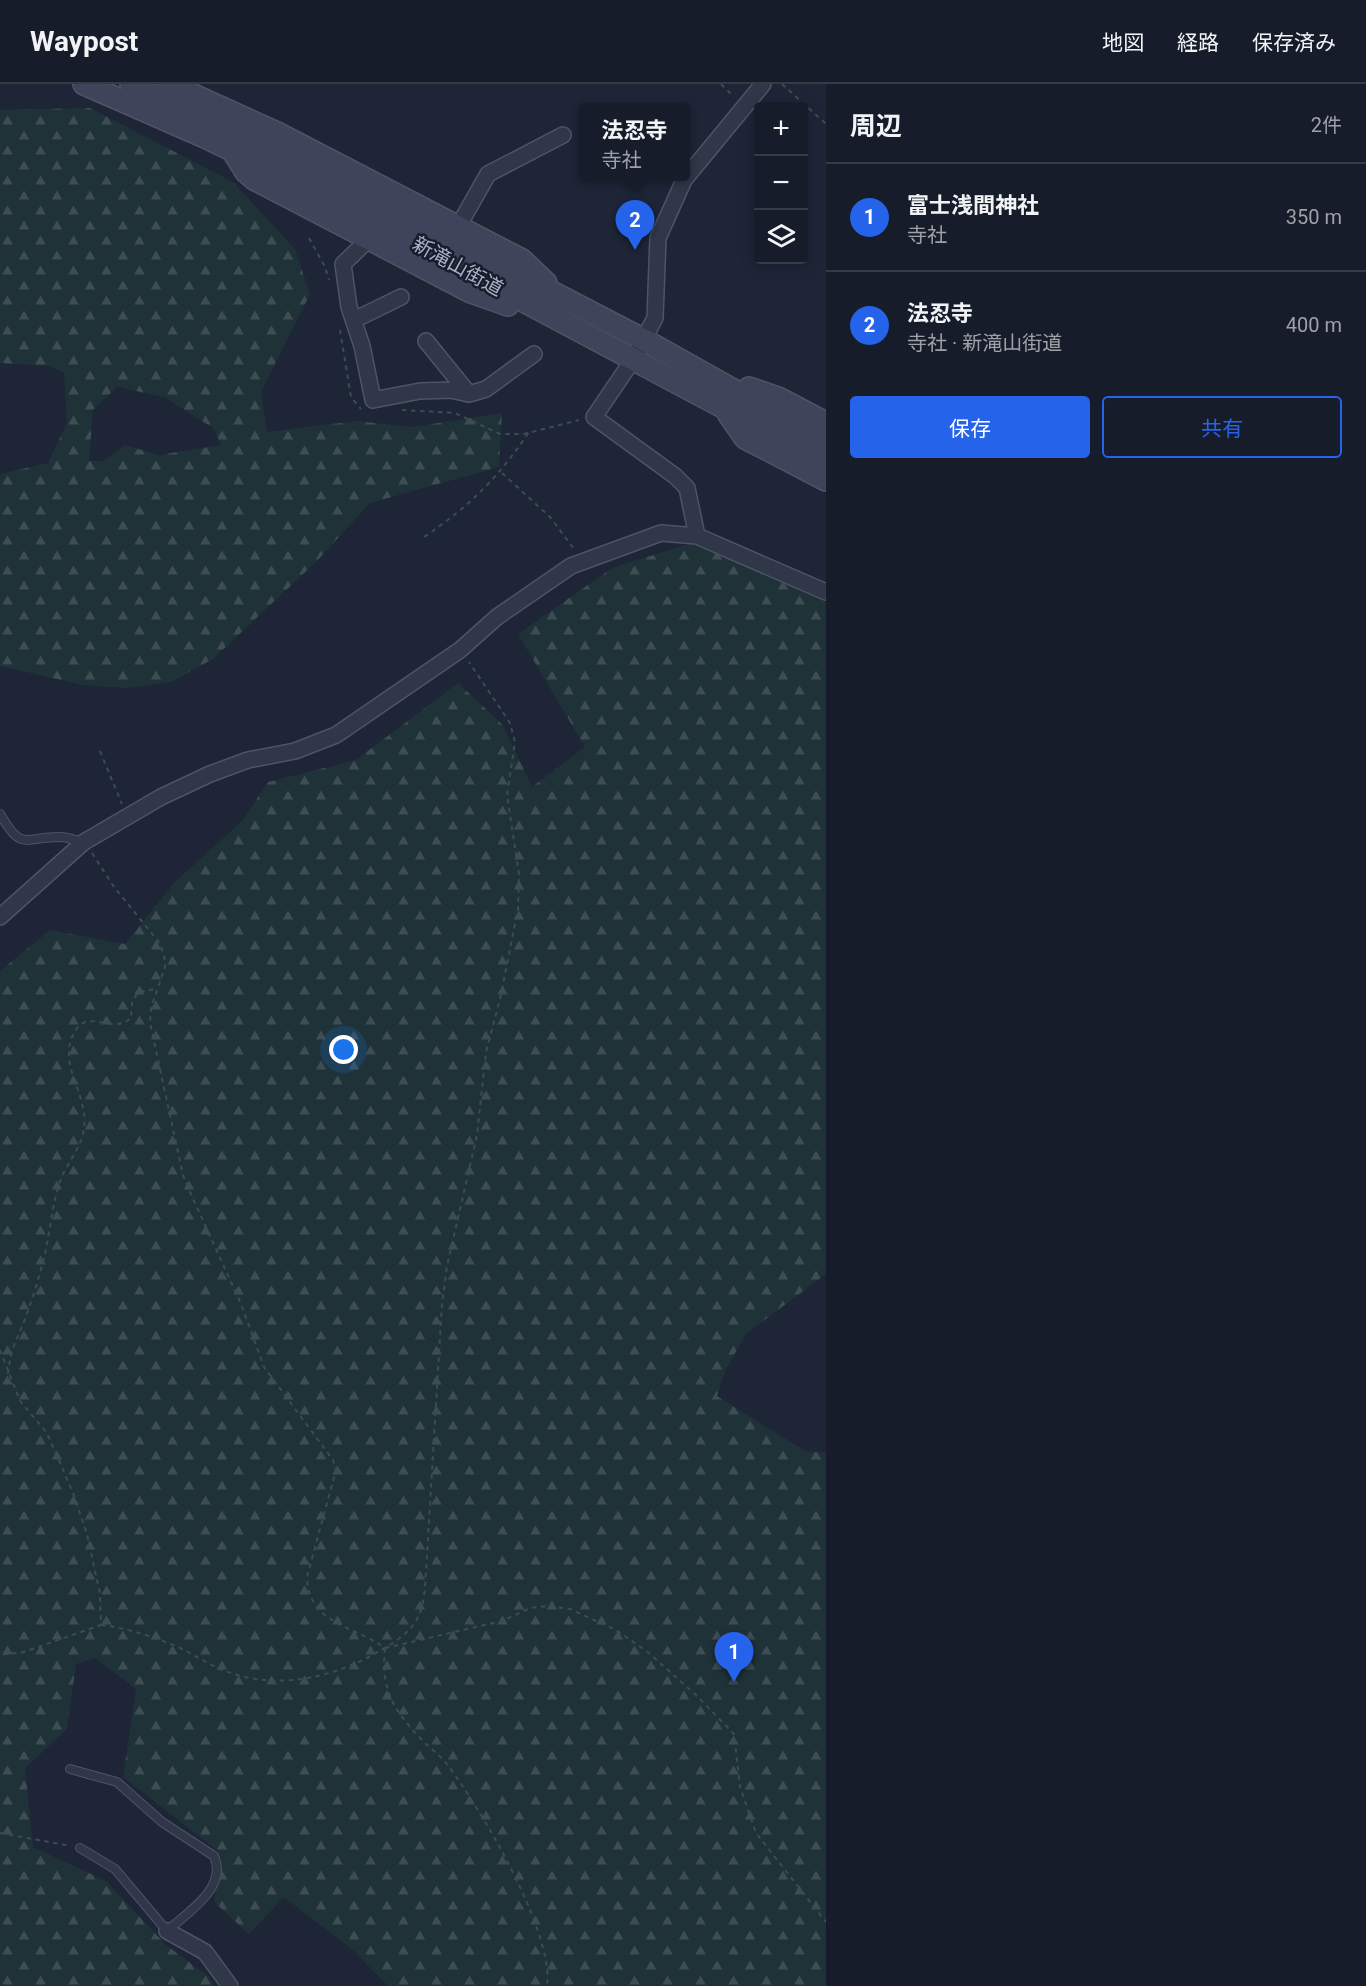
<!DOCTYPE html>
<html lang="ja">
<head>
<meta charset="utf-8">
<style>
	:root { --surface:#161c29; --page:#232935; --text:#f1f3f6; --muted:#9ea1a8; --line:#353a46; --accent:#2563eb }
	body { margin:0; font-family:Roboto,"Noto Sans JP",sans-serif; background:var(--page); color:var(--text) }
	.controls { position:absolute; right:18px; top:18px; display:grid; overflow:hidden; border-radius:6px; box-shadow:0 3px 15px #0003 }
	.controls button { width:54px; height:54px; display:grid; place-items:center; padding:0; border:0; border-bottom:2px solid var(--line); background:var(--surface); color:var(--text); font:30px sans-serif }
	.you { position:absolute; left:344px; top:966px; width:21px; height:21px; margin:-15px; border:4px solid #fff; border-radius:50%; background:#1a73e8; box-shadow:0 0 0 9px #1a73e833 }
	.badge { display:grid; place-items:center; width:39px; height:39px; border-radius:50%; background:var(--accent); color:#fff; font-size:20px; font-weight:700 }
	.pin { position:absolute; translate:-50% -50px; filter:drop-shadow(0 2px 3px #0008) }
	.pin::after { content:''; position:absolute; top:32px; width:21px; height:18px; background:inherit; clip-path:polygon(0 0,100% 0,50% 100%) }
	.popup { position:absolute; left:579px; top:19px; width:111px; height:78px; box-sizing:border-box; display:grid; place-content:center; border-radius:6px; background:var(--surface); filter:drop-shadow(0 2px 4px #0005); font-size:20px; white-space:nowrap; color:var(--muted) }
	.popup b { font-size:22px; color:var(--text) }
	.popup::after { content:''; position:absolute; left:50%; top:100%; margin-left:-12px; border:12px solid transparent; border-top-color:var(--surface) }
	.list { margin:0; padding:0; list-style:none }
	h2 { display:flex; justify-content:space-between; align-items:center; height:78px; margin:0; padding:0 24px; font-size:26px }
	h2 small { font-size:20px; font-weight:400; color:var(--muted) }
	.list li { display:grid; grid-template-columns:39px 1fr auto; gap:18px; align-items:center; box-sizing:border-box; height:108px; padding:0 24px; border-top:2px solid var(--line) }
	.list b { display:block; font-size:22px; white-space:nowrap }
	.list p { margin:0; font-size:20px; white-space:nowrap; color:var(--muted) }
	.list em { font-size:20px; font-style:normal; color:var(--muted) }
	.actions { display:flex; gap:12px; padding:18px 24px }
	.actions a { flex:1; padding:14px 0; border:2px solid var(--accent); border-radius:6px; text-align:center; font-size:21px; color:var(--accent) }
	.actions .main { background:var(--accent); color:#fff }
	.icon { flex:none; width:33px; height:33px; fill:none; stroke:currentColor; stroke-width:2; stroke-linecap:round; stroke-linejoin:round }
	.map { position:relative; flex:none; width:826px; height:1902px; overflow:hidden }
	header { display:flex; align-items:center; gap:36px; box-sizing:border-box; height:84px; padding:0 30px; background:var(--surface); border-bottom:2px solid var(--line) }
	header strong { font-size:28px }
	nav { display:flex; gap:33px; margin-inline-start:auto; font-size:21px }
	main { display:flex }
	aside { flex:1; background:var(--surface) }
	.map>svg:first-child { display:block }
	.forest { fill:url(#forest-firs); fill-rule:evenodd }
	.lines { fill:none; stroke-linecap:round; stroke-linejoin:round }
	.service-casing { stroke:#4e5466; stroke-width:10 }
	.minor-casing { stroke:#4e5466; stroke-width:18 }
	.secondary-casing { stroke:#4e5466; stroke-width:24 }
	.path { stroke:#394e53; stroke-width:2; stroke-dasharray:4.5 4.5; stroke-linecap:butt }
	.service { stroke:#303748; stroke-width:8 }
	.minor { stroke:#303748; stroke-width:15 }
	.secondary { stroke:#3e455b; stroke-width:21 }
	.labels { text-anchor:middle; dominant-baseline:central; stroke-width:5; stroke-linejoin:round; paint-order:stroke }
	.street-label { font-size:20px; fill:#aab1c5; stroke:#161d2c }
</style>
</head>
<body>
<header>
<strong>Waypost</strong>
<nav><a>地図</a><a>経路</a><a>保存済み</a></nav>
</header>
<main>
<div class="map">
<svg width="826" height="1902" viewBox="0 0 826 1902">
	<defs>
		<pattern id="forest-firs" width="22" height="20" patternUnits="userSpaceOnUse" patternTransform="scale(1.5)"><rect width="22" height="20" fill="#1f3238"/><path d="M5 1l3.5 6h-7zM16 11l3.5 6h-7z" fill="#3d4d53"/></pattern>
	</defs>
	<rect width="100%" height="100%" fill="#1d2537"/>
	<path class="forest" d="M90,24L233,98L295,165L310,210L261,308L267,348L356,337L413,343L502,329L499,383L370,419L317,477L213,575L171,598L127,604L83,601L0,582V390L48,379L67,339L64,289L49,282L0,279V26ZM117,303L164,313L213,344L221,361L159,371L125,361L103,377H89L93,326Z
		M691,459L826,518V1190L746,1250L725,1287L717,1312L805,1367L826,1369V1902H388L354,1867L284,1813L249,1850L214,1818L218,1767L123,1693L136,1605L95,1574L76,1580L67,1645L25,1684L33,1763L106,1797L166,1861L208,1892L215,1902H0V887L50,846L125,860L174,799L242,737L268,698L356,676L458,599L503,641L532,703L585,663L518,550L612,484Z"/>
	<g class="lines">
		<defs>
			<path id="service" d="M0,730C22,768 24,753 59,753C67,753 76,756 83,758
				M70,1685L117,1698L162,1738L214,1772C228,1804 188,1828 167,1847L115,1785L80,1764"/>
			<path id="minor" d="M458,143L488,90L563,51
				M370,154L343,180L349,223L362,262L373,316L420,307L451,306L469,310
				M354,236L401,213
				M426,257L469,310L486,305L534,270
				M697,452L687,404L675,392L594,333L632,277L655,234L658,154L684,96L763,0
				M0,833L84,758L161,713L210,690L248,676L295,667L336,651L460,566L497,533L571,482L661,449L697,452L826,508
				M167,1847L205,1868L230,1902"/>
			<path id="secondary" d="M84,0L207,54L332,115L826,378
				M131,0L340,98L644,256L826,358
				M169,0L277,49L522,176L546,199
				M234,69L246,88L254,95L471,208L508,221
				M749,304L778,314L826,339
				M729,331L745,354L826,396"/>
		</defs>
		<use href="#service" class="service-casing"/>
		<use href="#minor" class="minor-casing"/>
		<use href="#secondary" class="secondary-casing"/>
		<path class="path" d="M721,0L733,12
			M782,0L826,40
			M309,154L325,183L329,196
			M340,246L351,313L361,325
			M402,326L455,329L500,350H524L579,336
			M502,389L550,433L574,465
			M424,453C471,421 497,395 529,348
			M100,667L122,720
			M92,769L114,803L158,857L164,870L165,883L151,924L150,939L183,1091L190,1108L241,1220L264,1283L333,1376L336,1386L307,1493C308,1540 355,1542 385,1564L502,1537L530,1524L547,1522L570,1525L616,1546L649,1569L696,1611L734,1650L740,1703L756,1749L826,1838
			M0,1266L20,1317L47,1349L73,1409L87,1450L100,1510L101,1541L24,1568L0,1571
			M8,1290C11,1262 16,1259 25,1235C32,1217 38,1196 43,1178C50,1151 51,1124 60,1098C66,1079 82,1064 84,1044C89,1012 58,982 73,951C87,921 110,952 131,934L132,919L138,908L157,905
			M101,1541C127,1544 155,1553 180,1564C195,1571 209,1581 225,1587C272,1605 323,1596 367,1574C385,1564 411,1551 419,1531C423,1523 424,1512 425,1504L442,1220L447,1182L477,1051L486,968L500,915L518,825L519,790L507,711L515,658L510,639L469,578
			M385,1564C381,1605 392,1624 420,1654C428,1663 439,1670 446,1679C480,1723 554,1847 547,1902
			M0,1749L71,1762"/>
		<use href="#service" class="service"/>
		<use href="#minor" class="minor"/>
		<use href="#secondary" class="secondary"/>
	</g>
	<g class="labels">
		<g class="street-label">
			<text transform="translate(458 182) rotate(29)">新滝山街道</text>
		</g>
	</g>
</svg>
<div class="controls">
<button>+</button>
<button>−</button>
<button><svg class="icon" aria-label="layers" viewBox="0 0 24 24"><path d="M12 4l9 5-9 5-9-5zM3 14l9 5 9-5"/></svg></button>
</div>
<div class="you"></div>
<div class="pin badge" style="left:734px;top:1598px">1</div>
<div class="pin badge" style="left:635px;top:166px">2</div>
<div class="popup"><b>法忍寺</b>寺社</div>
</div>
<aside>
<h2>周辺<small>2件</small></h2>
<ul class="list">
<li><span class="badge">1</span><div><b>富士浅間神社</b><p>寺社</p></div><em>350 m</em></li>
<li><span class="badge">2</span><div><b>法忍寺</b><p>寺社 · 新滝山街道</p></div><em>400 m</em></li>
</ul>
<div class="actions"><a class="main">保存</a><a>共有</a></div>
</aside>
</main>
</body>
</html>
